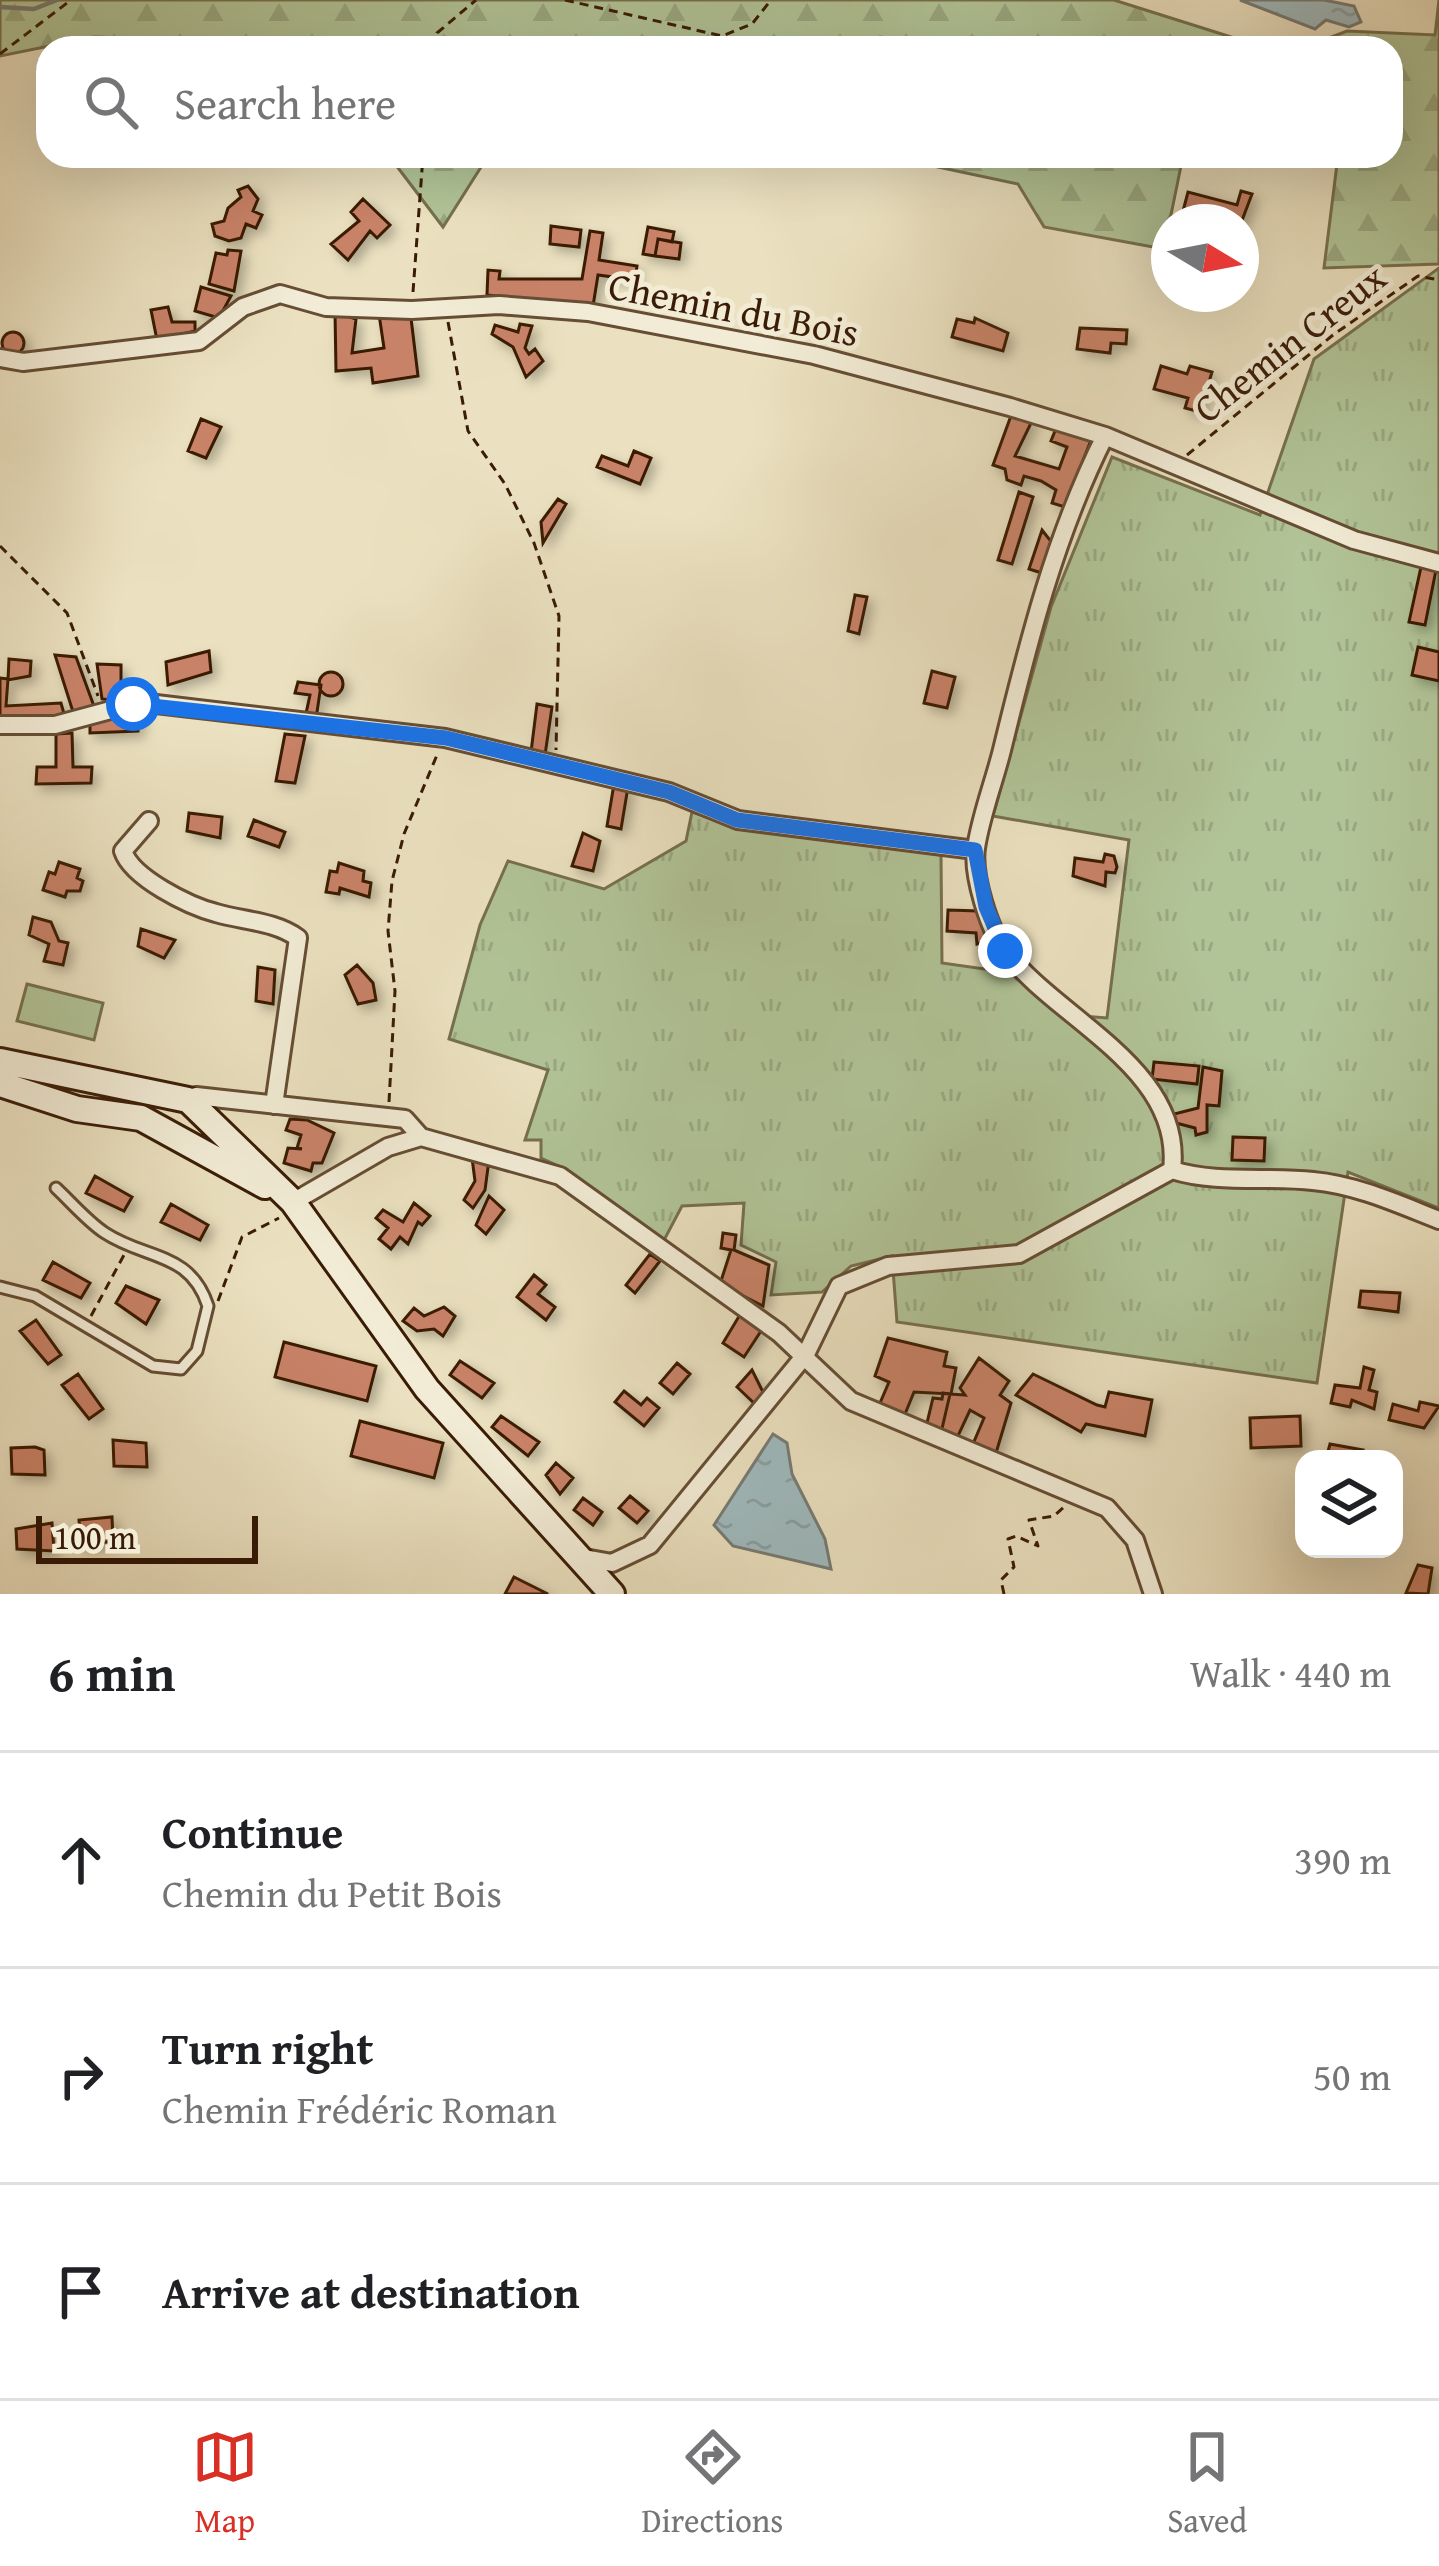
<!DOCTYPE html>
<html lang="en">
<head>
<meta charset="utf-8">
<style>
	:root { --surface:#fff; --page:#f2f2f2; --text:#202124; --muted:#757577; --line:#e0e0e0; --accent:#d93025 }
	body { margin:0; font-family:"Gentium Book Plus",serif; background:var(--page); color:var(--text) }
	.controls { position:absolute; right:36px; bottom:36px; display:grid; overflow:hidden; border-radius:24px; box-shadow:0 12px 48px #0002 }
	.controls button { width:108px; height:108px; display:grid; place-items:center; padding:0; border:0; border-bottom:3px solid var(--line); background:var(--surface); color:var(--text); font:60px sans-serif }
	.compass { position:absolute; left:1151px; top:204px; width:108px; height:108px; border-radius:50%; background:var(--surface); box-shadow:0 12px 48px #0002; rotate:100deg }
	.scale { position:absolute; left:36px; bottom:30px; width:222px; box-sizing:border-box; padding-left:12px; border:6px solid #3a1c06; border-top:0; font-size:33px; line-height:42px; white-space:nowrap; color:#3a1c06; -webkit-text-stroke:9px #f2ecd6; paint-order:stroke }
	.stop { position:absolute; width:36px; height:36px; margin:-27px; border:9px solid #1a73e8; border-radius:50%; background:#fff }
	.stop.end { background:#1a73e8; border-color:#fff; box-shadow:0 3px 12px #0008 }
	.list { margin:0; padding:0; list-style:none }
	h2 { display:flex; justify-content:space-between; align-items:center; height:156px; margin:0; padding:0 48px; font-size:51px }
	h2 small { font-size:39px; font-weight:400; color:var(--muted) }
	.list li { display:grid; grid-template-columns:78px 1fr auto; gap:36px; align-items:center; box-sizing:border-box; height:216px; padding:0 48px; border-top:3px solid var(--line) }
	.list b { display:block; font-size:45px; white-space:nowrap }
	.list p { margin:0; font-size:39px; white-space:nowrap; color:var(--muted) }
	.list em { font-size:39px; font-style:normal; color:var(--muted) }
	.icon { flex:none; width:66px; height:66px; fill:none; stroke:currentColor; stroke-width:2; stroke-linecap:round; stroke-linejoin:round }
	.map { position:relative; flex:none; width:1439px; height:1594px; overflow:hidden }
	.search { position:absolute; background:var(--surface); box-shadow:0 12px 48px #0002; left:36px; right:36px; top:36px; height:132px; display:flex; align-items:center; gap:30px; box-sizing:border-box; padding:0 42px; border-radius:36px; color:var(--muted); font-size:45px }
	.sheet { height:804px; background:var(--surface) }
	nav { display:flex; justify-content:space-around; align-items:center; box-sizing:border-box; height:168px; border-top:3px solid var(--line); background:var(--surface); font-size:33px; color:var(--muted) }
	nav a { display:grid; justify-items:center; gap:6px }
	nav .on { color:var(--accent) }
	.map>svg:first-child { display:block }
	.grass { fill:url(#grass-tufts); stroke:#76704e; stroke-width:3 }
	.forest { fill:url(#forest-firs); stroke:#76704e; stroke-width:3 }
	.garden { fill:#b1c497; stroke:#76704e; stroke-width:3 }
	.water { fill:url(#water-ripples); stroke:#777b74; stroke-width:3 }
	.lines { fill:none; stroke-linecap:round; stroke-linejoin:round }
	.stream { stroke:#777b74; stroke-width:4.5 }
	.building { fill:#c88268; stroke:#3a1c06; stroke-width:3; filter:url(#shadow) }
	.lane-casing { stroke:#664d34; stroke-width:15 }
	.street-casing { stroke:#664d34; stroke-width:22 }
	.secondary-casing { stroke:#3a1c06; stroke-width:30 }
	.path { stroke:#3a1c06; stroke-width:3; stroke-dasharray:9 6; stroke-linecap:butt }
	.lane { stroke:#f2ecd6; stroke-width:9 }
	.street { stroke:#f2ecd6; stroke-width:16 }
	.secondary { stroke:#f2ecd6; stroke-width:24 }
	.route { stroke:#1a73e8; stroke-width:15 }
	.labels { text-anchor:middle; dominant-baseline:central; stroke-width:10; stroke-linejoin:round; paint-order:stroke }
	.street-label { font-size:39px; fill:#3a1c06; stroke:#f2ecd6 }
</style>
</head>
<body>
<div class="map">
<svg width="1439" height="1594" viewBox="0 0 1439 1594">
	<defs>
		<pattern id="grass-tufts" width="24" height="20" patternUnits="userSpaceOnUse" patternTransform="scale(3)"><rect width="24" height="20" fill="#b1c497"/><path d="M3 7l-1-3M5 7V3M7 7l1-3M15 17l-1-3M17 17v-4M19 17l1-3" fill="none" stroke="#99a881"/></pattern>
		<pattern id="forest-firs" width="22" height="20" patternUnits="userSpaceOnUse" patternTransform="scale(3)"><rect width="22" height="20" fill="#b1c497"/><path d="M5 1l3.5 6h-7zM16 11l3.5 6h-7z" fill="#99a881"/></pattern>
		<pattern id="water-ripples" width="26" height="14" patternUnits="userSpaceOnUse" patternTransform="scale(3)"><rect width="26" height="14" fill="#9fbabe"/><path d="M2 4q2-2 4 0t4 0M15 11q2-2 4 0t4 0" fill="none" stroke="#8a9fa2"/></pattern>
		<filter id="shadow"><feDropShadow dx="5.5" dy="5.5" stdDeviation="6" flood-color="#0004"/></filter>
	</defs>
	<rect width="100%" height="100%" fill="#ebe1c0"/>
	<filter id="stains"><feTurbulence type="fractalNoise" baseFrequency=".00167" numOctaves="4"/><feColorMatrix values="0 0 0 0 .2 0 0 0 0 .09 0 0 0 0 .02 0 0 0 .5 -.17"/></filter>
	<radialGradient id="worn" r=".72"><stop offset=".6" stop-color="#630" stop-opacity="0"/><stop offset="1" stop-color="#630" stop-opacity=".3"/></radialGradient>
	<path class="grass" d="M1439,268V1208L1348,1172L1317,1383L897,1322L892,1256L851,1266L822,1292L771,1295L776,1262L741,1245L744,1203L682,1206L662,1244L565,1169L541,1158V1140H525L548,1070L449,1039L480,925L508,861L604,889L686,841L692,812L739,827L941,855L942,963L1020,974L1070,1015L1107,1018L1129,840L993,816L1051,607L1112,457L1260,515L1314,359Z"/>
	<path class="forest" d="M0,0H1114L1266,48H947L880,37L853,48H269L268,42L94,37L0,56Z
		M1439,0V264L1324,268L1338,156H1391V48H1303L1347,31L1435,35Z
		M389,156H488L443,227Z
		M939,156H1183L1164,249L1044,227L1018,184L938,167Z"/>
	<path class="garden" d="M27,984L103,1003L94,1040L17,1021Z"/>
	<path class="water" d="M1240,0H1324L1354,6L1361,22L1349,27L1326,20L1315,29Z
		M773,1434L787,1443L792,1474L825,1539L831,1569L733,1546L714,1525Z"/>
	<g class="lines">
		<path class="stream" d="M0,7L34,9L57,0"/>
	</g>
	<path class="building" d="M248,186L258,199L253,211L262,215L256,228L246,224L241,238L229,241L215,236L212,224L224,221L228,208L241,197L238,190Z
		M1241,191L1252,194L1241,223L1206,222L1205,217L1183,211L1188,192L1237,205Z
		M363,199L390,225L377,238L370,231L348,260L331,244L359,221L351,212Z
		M551,226L581,230L579,247L550,244Z
		M648,227L674,232L672,242L658,239L655,256L643,254Z
		M590,231L603,233L599,260L637,266L635,280L598,275L593,306L487,295L488,270L500,271L499,279H582Z
		M658,239L681,243L679,259L655,256Z
		M228,250L241,251L234,291L209,284L216,253L227,255Z
		M201,287L231,296L219,318L195,311Z
		M168,307L172,322H195V331L157,340L151,310Z
		M335,312L356,319L352,353L384,348L379,314L411,318L418,376L373,383L371,368L336,371Z
		M975,318L1008,333L1003,351L952,337L957,319L974,323Z
		M520,324L532,326L525,348L529,354L535,349L543,361L526,377L513,347L492,334L495,325L518,332Z
		M1080,328L1127,330L1126,344L1111,343L1110,353L1077,349Z
		M2 343a11 11 0 1 1 22 0a11 11 0 1 1-22 0Z
		M1161,366L1187,374L1190,366L1212,372L1200,412L1185,408L1188,398L1154,389Z
		M1012,413L1033,419L1015,456L1059,469L1067,447L1051,441L1057,426L1091,440L1065,507L1052,503L1056,490L1041,481L1024,476L1021,485L1007,480L1005,469L993,465Z
		M201,419L221,427L206,458L188,451Z
		M634,451L651,458L640,484L597,467L602,456L628,466Z
		M1019,492L1033,497L1012,564L998,560Z
		M558,499L566,504L543,543L541,522Z
		M1042,530L1053,544L1045,574L1029,569Z
		M1421,567L1436,570L1425,625L1409,622Z
		M855,595L867,597L859,634L848,631Z
		M1418,647L1439,652V681L1412,675Z
		M209,651L211,672L168,685L166,662Z
		M55,655L76,657L95,709L74,715Z
		M9,659L31,661L30,676L8,680Z
		M97,664L121,665V701L102,699Z
		M932,671L955,677L947,708L924,703Z
		M319 684a12 12 0 1 1 24 0a12 12 0 1 1-24 0Z
		M0,678L8,679L6,706L61,703L65,717L0,721Z
		M298,682L321,685L316,719L305,718L310,695L295,693Z
		M537,704L552,707L545,755L531,752Z
		M139,711L138,731L90,733V723Z
		M72,733L73,767H92L91,783L36,784L37,767H56V734Z
		M285,734L305,736L295,783L276,781Z
		M614,784L628,787L621,829L607,826Z
		M189,813L222,817L220,838L187,831Z
		M254,820L285,832L279,847L248,836Z
		M583,833L600,841L593,871L572,866Z
		M1105,854L1114,856L1117,867L1115,873L1106,872L1105,886L1073,876L1075,858L1103,862Z
		M59,862L80,869L77,878L83,881L80,891H67L65,897L43,890L49,872L55,874Z
		M339,863L364,871L363,881L371,883L369,897L340,888L339,894L326,892L330,871L337,872Z
		M948,910L978,911L992,940L977,944L976,933L947,931Z
		M33,917L51,922L59,941L68,943L63,965L44,961L49,944L29,935Z
		M141,929L175,940L164,958L138,946Z
		M357,965L373,983L376,1000L358,1004L345,975Z
		M258,967L275,970L273,1004L256,1001Z
		M1154,1062L1199,1066L1197,1084L1152,1079Z
		M1203,1067L1222,1071L1219,1106L1207,1105V1132L1196,1135L1195,1128L1176,1123L1174,1114L1198,1108Z
		M290,1119L307,1120L334,1133L322,1163H313L311,1171L284,1163L288,1148L302,1149L297,1148L301,1135L286,1130Z
		M1233,1137L1265,1138L1264,1161L1232,1160Z
		M472,1158L489,1160L485,1190L473,1208L464,1200L475,1181Z
		M95,1176L132,1197L124,1211L86,1193Z
		M489,1196L504,1210L486,1234L476,1225Z
		M414,1203L430,1216L422,1225L418,1222L408,1244L400,1237L391,1249L379,1239L388,1228L376,1218L383,1210L403,1222Z
		M171,1204L208,1225L200,1240L161,1222Z
		M723,1233L736,1235L734,1250L769,1265L763,1306L720,1284L731,1250L721,1248Z
		M650,1254L660,1261L635,1293L626,1285Z
		M53,1262L90,1283L81,1298L43,1280Z
		M534,1275L546,1285L538,1294L555,1307L546,1320L517,1297Z
		M126,1286L159,1300L146,1324L116,1303Z
		M1361,1291L1400,1293L1398,1312L1359,1307Z
		M444,1307L455,1316L443,1336L434,1329L417,1331L403,1321L414,1308L424,1316Z
		M741,1313L761,1331L744,1357L723,1343Z
		M36,1320L61,1355L48,1364L20,1331Z
		M888,1338L947,1352L944,1366L956,1368L951,1394L914,1392L905,1414L880,1403L889,1382L875,1376Z
		M284,1342L376,1366L367,1401L275,1377Z
		M979,1358L1009,1381L1000,1395L1011,1403L996,1453L973,1444L984,1418L970,1410L957,1438L941,1433L950,1394L965,1395L960,1388Z
		M460,1361L494,1383L482,1398L450,1375Z
		M677,1363L690,1374L673,1394L660,1383Z
		M1364,1367L1374,1370L1369,1390L1377,1392L1374,1409L1352,1400L1350,1407L1331,1403L1335,1385L1360,1388Z
		M752,1370L764,1394L755,1404L737,1387Z
		M78,1374L103,1409L89,1419L62,1385Z
		M1033,1374L1097,1405L1105,1407L1109,1392L1152,1400L1145,1436L1086,1424L1081,1432L1016,1395Z
		M624,1391L641,1405L647,1398L659,1408L644,1426L615,1402Z
		M943,1393L950,1394L941,1433L926,1427L933,1398L942,1399Z
		M1420,1402L1439,1406L1424,1428L1389,1420L1393,1404L1418,1411Z
		M501,1416L539,1442L528,1456L492,1427Z
		M1300,1416L1301,1446L1251,1448L1250,1418Z
		M360,1421L443,1443L434,1478L351,1456Z
		M113,1440L146,1443L147,1467L114,1466Z
		M1330,1444L1363,1450L1361,1459H1326Z
		M35,1447L44,1450L45,1475L12,1474L11,1448Z
		M556,1463L573,1478L560,1494L546,1475Z
		M630,1496L648,1511L637,1523L619,1508Z
		M583,1498L602,1512L593,1525L574,1510Z
		M112,1517L113,1541L81,1546L79,1520Z
		M52,1523L54,1551L17,1549L16,1529Z
		M1418,1565L1432,1568L1428,1594L1406,1593Z
		M514,1577L548,1594H505Z"/>
	<g class="lines">
		<defs>
			<path id="lane" d="M0,1287L35,1296L153,1366L181,1369L197,1351L208,1306C190,1251 146,1260 105,1233C88,1222 72,1203 56,1188"/>
			<path id="street" d="M0,358L23,362L199,341L243,307L280,294L326,307L412,310L499,305L588,312L814,355L1010,407L1105,436L1354,540L1439,563
				M0,725H55L133,704H156L445,738L669,792L738,820L975,850
				M149,821L123,851C132,878 189,906 216,913C243,921 275,921 298,938L274,1105
				M188,1100L196,1096L405,1119L421,1137L560,1176L779,1333L851,1401L1107,1508L1135,1540L1153,1594
				M1172,1170C1217,1184 1266,1176 1313,1181C1357,1185 1398,1204 1439,1220
				M293,1202L388,1147L421,1137
				M579,1557L612,1563L650,1545L806,1354L839,1286L888,1266L1019,1254L1172,1170C1184,1069 1058,1020 1006,952C989,930 972,875 976,848C981,815 994,782 1002,750C1028,643 1055,535 1105,436"/>
			<path id="secondary" d="M0,1061L188,1100L293,1202L427,1389L612,1594
				M0,1084L77,1109L141,1118L265,1186"/>
		</defs>
		<use href="#lane" class="lane-casing"/>
		<use href="#street" class="street-casing"/>
		<use href="#secondary" class="secondary-casing"/>
		<path class="path" d="M565,0L722,36L752,24L771,0
			M435,48L437,33L476,0
			M0,54L71,0
			M413,292L423,156
			M448,322L468,431L505,484L534,543L559,616L556,750
			M1187,455L1333,335L1418,276L1439,280
			M0,546L67,613L98,696
			M389,1102L395,991L388,931L392,881L404,834L437,755
			M218,1301L242,1237L279,1218
			M91,1316L124,1255
			M1004,1594L1001,1580L1014,1567L1008,1539L1016,1536L1038,1546L1029,1520L1054,1516L1065,1506"/>
		<use href="#lane" class="lane"/>
		<use href="#street" class="street"/>
		<use href="#secondary" class="secondary"/>
	</g>
	<g class="lines">
		<path class="route" d="M133,704L446,738L669,792L737,820L975,850L986,907L1005,951"/>
	</g>
	<g class="labels">
		<g class="street-label">
			<text transform="translate(734 308) rotate(11)">Chemin du Bois</text>
			<text transform="translate(1289 342) rotate(-38)">Chemin Creux</text>
		</g>
	</g>
	<rect width="100%" height="100%" filter="url(#stains)"/>
	<rect width="100%" height="100%" fill="url(#worn)"/>
</svg>
<div class="controls">
<button><svg class="icon" aria-label="layers" viewBox="0 0 24 24"><path d="M12 4l9 5-9 5-9-5zM3 14l9 5 9-5"/></svg></button>
</div>
<svg class="compass" viewBox="-18 -18 36 36"><path d="M0-13l5 13h-10z" fill="#e53935"/><path d="M0 13l5-13h-10z" fill="#757577"/></svg>
<div class="scale">100 m</div>
<div class="stop" style="left:133px;top:704px"></div>
<div class="stop end" style="left:1005px;top:951px"></div>
<div class="search"><svg class="icon" aria-label="search" viewBox="0 0 24 24"><circle cx="10" cy="10" r="6"/><path d="M15 15l6 6"/></svg>Search here</div>
</div>
<section class="sheet">
<h2>6 min<small>Walk · 440 m</small></h2>
<ul class="list">
<li><svg class="icon" aria-label="ahead" viewBox="0 0 24 24"><path d="M12 20V5M6 11l6-6 6 6"/></svg><div><b>Continue</b><p>Chemin du Petit Bois</p></div><em>390 m</em></li>
<li><svg class="icon" aria-label="right" viewBox="0 0 24 24"><path d="M7 20v-9h11M14 6l5 5-5 5"/></svg><div><b>Turn right</b><p>Chemin Frédéric Roman</p></div><em>50 m</em></li>
<li><svg class="icon" aria-label="arrive" viewBox="0 0 24 24"><path d="M6 21V4h12l-3 4 3 4H6"/></svg><div><b>Arrive at destination</b></div></li>
</ul>
</section>
<nav>
<a class="on"><svg class="icon" aria-label="map" viewBox="0 0 24 24"><path d="M3 6l6-2 6 2 6-2v14l-6 2-6-2-6 2zM9 4v14M15 6v14"/></svg>Map</a>
<a><svg class="icon" aria-label="directions" viewBox="0 0 24 24"><path d="M12 3l9 9-9 9-9-9zM9 14v-3h6M13 9l2 2-2 2"/></svg>Directions</a>
<a><svg class="icon" aria-label="saved" viewBox="0 0 24 24"><path d="M7 4h10v16l-5-4-5 4z"/></svg>Saved</a>
</nav>
</body>
</html>
